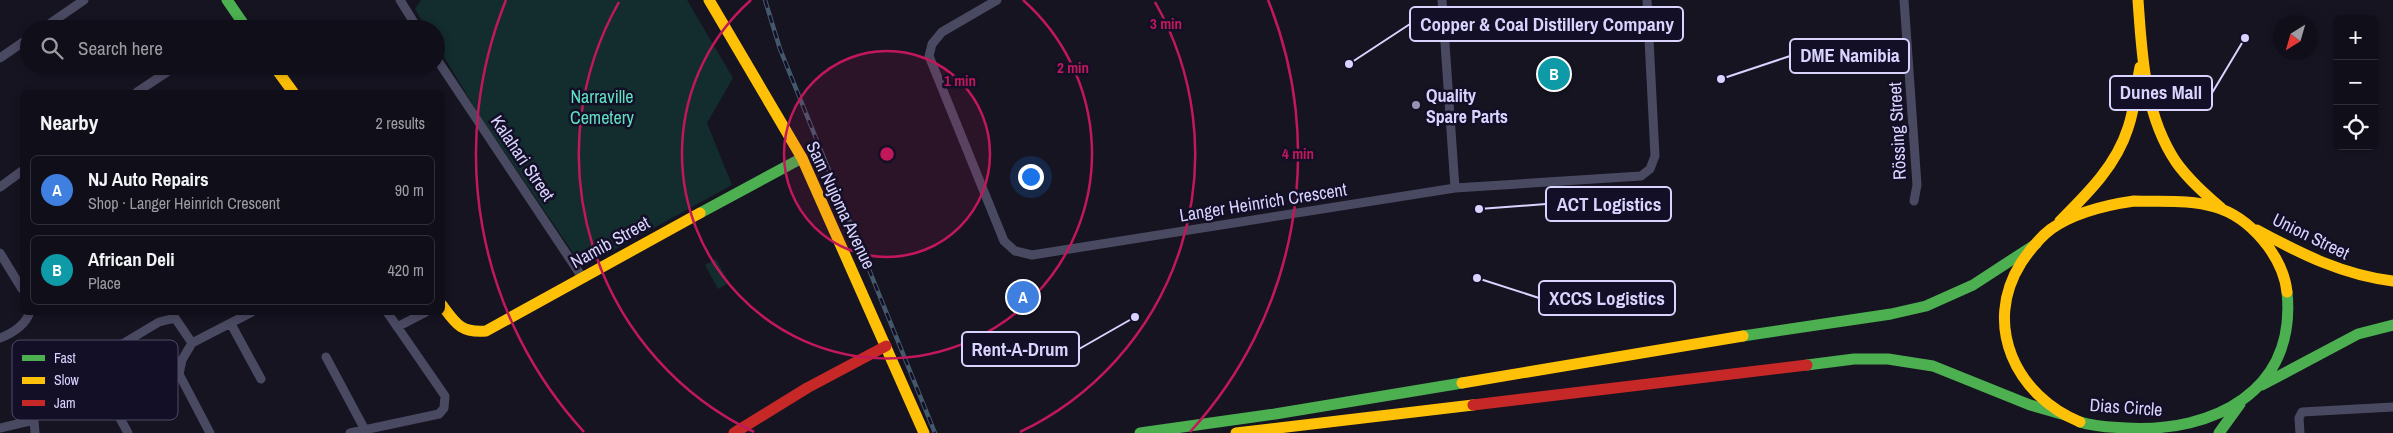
<!DOCTYPE html>
<html lang="en">
<head>
<meta charset="utf-8">
<style>
	:root { --surface:#100f19; --page:#1e1d26; --text:#f1f3f6; --muted:#9c9ca2; --line:#302f38; --accent:#9591b1 }
	body { margin:0; font-family:"Archivo Narrow",sans-serif; background:var(--page); color:var(--text) }
	.controls { position:absolute; right:15px; top:15px; display:grid; overflow:hidden; border-radius:8px; box-shadow:0 2px 8px #0003 }
	.controls button { width:45px; height:45px; display:grid; place-items:center; padding:0; border:0; border-bottom:1px solid var(--line); background:var(--surface); color:var(--text); font:25px sans-serif }
	.compass { position:absolute; left:2273px; top:15px; width:45px; height:45px; border-radius:50%; background:var(--surface); box-shadow:0 2px 8px #0003; rotate:217deg }
	.you { position:absolute; left:1030px; top:176px; width:18px; height:18px; margin:-12px; border:4px solid #fff; border-radius:50%; background:#1a73e8; box-shadow:0 0 0 8px #1a73e833 }
	.badge { display:grid; place-items:center; width:32px; height:32px; border-radius:50%; background:var(--accent); color:#fff; font-size:16px; font-weight:700 }
	.pin { position:absolute; translate:-50% -50%; border:2px solid #fff; box-shadow:0 1px 5px #0006 }
	.list { margin:0; padding:0; list-style:none }
	h2 { display:flex; justify-content:space-between; align-items:center; height:65px; margin:0; padding:0 20px; font-size:21px }
	h2 small { font-size:16px; font-weight:400; color:var(--muted) }
	.list li { display:grid; grid-template-columns:32px 1fr auto; gap:15px; align-items:center; box-sizing:border-box; height:70px; margin:0 10px 10px; padding:0 10px; border:1px solid var(--line); border-radius:8px }
	.list b { display:block; font-size:19px; white-space:nowrap }
	.list p { margin:0; font-size:16px; white-space:nowrap; color:var(--muted) }
	.list em { font-size:16px; font-style:normal; color:var(--muted) }
	.icon { flex:none; width:28px; height:28px; fill:none; stroke:currentColor; stroke-width:2; stroke-linecap:round; stroke-linejoin:round }
	.map { position:relative; flex:none; width:2393px; height:433px; overflow:hidden }
	.search { position:absolute; background:var(--surface); box-shadow:0 2px 8px #0003; left:20px; top:20px; width:425px; height:55px; display:flex; align-items:center; gap:12px; box-sizing:border-box; padding:0 18px; border-radius:28px; color:var(--muted); font-size:19px }
	.panel { position:absolute; background:var(--surface); box-shadow:0 2px 8px #0003; left:20px; top:90px; width:425px; height:225px; border-radius:8px }
	.map>svg:first-child { display:block }
	.green { fill:#132c2d }
	.lines { fill:none; stroke-linecap:round; stroke-linejoin:round }
	.street { stroke:#4a4962; stroke-width:9 }
	.fast { stroke:#4caf50; stroke-width:11 }
	.slow { stroke:#ffc107; stroke-width:11 }
	.jam { stroke:#c62828; stroke-width:11 }
	.rail-casing { stroke:#43596b; stroke-width:4.5 }
	.rail { stroke:#130f26; stroke-width:2.5; stroke-dasharray:8; stroke-linecap:butt }
	.ring { fill:none; stroke:#c2185b; stroke-width:2.5 }
	.poi-dot { fill:#9591b1; stroke:#130f26; stroke-width:2 }
	.labels { text-anchor:middle; dominant-baseline:central; stroke-width:5; stroke-linejoin:round; paint-order:stroke }
	.poi-label { font-size:18px; font-weight:bold; fill:#d9d4ff; stroke:#130f26; text-anchor:start }
	.park-label { font-size:18px; fill:#5fe0c0; stroke:#130f26 }
	.street-label { font-size:18px; fill:#d9d4ff; stroke:#130f26 }
	.key { fill:#130f26; stroke:#4e4a67; stroke-width:1 }
	.key-label { font-size:14px; fill:#d9d4ff }
	.centre { fill:#c2185b; stroke:#130f26; stroke-width:2.5 }
	.ring-label { font-size:15px; text-anchor:middle; font-weight:bold; fill:#c2185b; stroke:#130f26; stroke-width:5; stroke-linejoin:round; paint-order:stroke }
	.leader { fill:none; stroke:#d9d4ff; stroke-width:2 }
	.callout-dot { fill:#d9d4ff; stroke:#130f26; stroke-width:2 }
	.callout { fill:#130f26; stroke:#d9d4ff; stroke-width:2 }
	.callout-label { font-size:19px; text-anchor:middle; font-weight:bold; fill:#d9d4ff }
</style>
</head>
<body>
<div class="map">
<svg width="2393" height="433" viewBox="0 0 2393 433">
	<rect width="100%" height="100%" fill="#161421"/>
	<path class="green" d="M421,0H687L733,78L707,123L732,185L590,263L578,260L480,116L436,44V29H427L415,9Z
		M716,259L729,283L718,289L705,265Z"/>
	<g class="lines">
		<path class="street" d="M400,0L418,29
			M997,0L942,32L932,44L929,56L1004,241L1015,251L1032,255L1455,188L1641,176L1650,169L1655,156L1647,0
			M1442,0L1455,188
			M1904,0L1917,185L1914,201
			M42,29L84,0
			M232,29L242,22
			M0,58L29,38
			M436,58L582,277
			M137,92L176,66
			M0,187L22,171
			M0,253L22,289
			M171,312L192,343
			M231,324L261,379
			M397,327L426,312
			M0,338C13,333 25,326 30,312
			M326,357L365,430
			M91,365L128,433
			M0,428L34,420
			M35,433L34,420L37,395L159,322L175,318
			M210,433L179,374L182,360L192,343L252,312
			M350,433L439,414L444,408L445,396L387,312
			M2300,433L2299,418L2302,412L2393,407"/>
		<path class="fast" d="M227,0L247,29
			M700,213L802,158
			M1743,336L1891,314L1926,306L1973,285L2036,244
			M1807,365L1854,359H1888L1933,366L2030,405L2065,415
			M2262,385L2358,334L2393,325
			M2080,422C2095,427 2111,427 2126,428C2214,433 2297,391 2287,292
			M1140,433L1275,414L1462,383
			M2219,433L2240,404"/>
		<path class="slow" d="M709,0L802,158L924,433
			M2138,0C2142,55 2144,114 2176,162C2188,179 2205,194 2221,208
			M274,66L293,92
			M2134,201C2161,202 2190,199 2215,207C2250,217 2283,256 2287,292
			M2060,221C2087,194 2116,166 2128,128C2135,108 2136,87 2140,67
			M2257,230C2301,254 2343,275 2393,281
			M442,305C456,324 461,333 486,331L700,213
			M1462,383L1743,336
			M2080,422C2016,396 1982,325 2021,263C2029,251 2039,238 2051,229C2075,212 2106,205 2134,201
			M1236,433L1473,405"/>
		<path class="jam" d="M1473,405L1807,365
			M734,433L807,388L886,346"/>
		<defs>
			<path id="rail" d="M765,0L780,49L935,433"/>
		</defs>
		<use href="#rail" class="rail-casing"/>
		<use href="#rail" class="rail"/>
	</g>
	<circle cx="887" cy="154" r="103" fill="#c2185b" fill-opacity=".12"/>
	<g class="ring">
		<circle cx="887" cy="154" r="103"/>
		<path d="M1023 0A205 205 0 1 1 751 0"/>
		<path d="M754 432A308 308 0 0 1 619 2M1155 2A308 308 0 0 1 1020 432"/>
		<path d="M584 432A411 411 0 0 1 506 0M1268 0A411 411 0 0 1 1190 432"/>
	</g>
	<circle class="poi-dot" cx="1416" cy="105" r="5"/>
	<g class="labels">
		<g class="poi-label">
			<text x="1426" y="95">Quality<tspan x="1426" dy="21">Spare Parts</tspan></text>
		</g>
		<g class="park-label">
			<text x="602" y="96">Narraville<tspan x="602" dy="21">Cemetery</tspan></text>
		</g>
		<g class="street-label">
			<text transform="translate(1897 131) rotate(-93)">Rössing Street</text>
			<text transform="translate(523 158) rotate(56)">Kalahari Street</text>
			<text transform="translate(1263 202) rotate(-9)">Langer Heinrich Crescent</text>
			<text transform="translate(841 205) rotate(65)">Sam Nujoma Avenue</text>
			<text transform="translate(2311 236) rotate(26)">Union Street</text>
			<text transform="translate(610 242) rotate(-29)">Namib Street</text>
			<text transform="translate(2126 407) rotate(4)">Dias Circle</text>
		</g>
	</g>
	<rect x="12" y="340" width="166" height="80" rx="8" class="key"/>
	<rect x="22" y="355" width="23" height="6" fill="#4caf50"/>
	<rect x="22" y="377" width="23" height="7" fill="#ffc107"/>
	<rect x="22" y="400" width="23" height="6" fill="#c62828"/>
	<g class="key-label">
		<text x="54" y="363">Fast</text>
		<text x="54" y="385">Slow</text>
		<text x="54" y="408">Jam</text>
	</g>
	<circle cx="887" cy="154" r="8" class="centre"/>
	<g class="ring-label">
		<text x="1166" y="29">3 min</text>
		<text x="1073" y="73">2 min</text>
		<text x="960" y="86">1 min</text>
		<text x="1298" y="159">4 min</text>
	</g>
	<path class="leader" d="M1349 64L1410 24M1721 79L1790 56M2245 38L2212 93M1479 209L1546 204M1477 278L1539 298M1135 317L1079 349"/>
	<g class="callout-dot">
		<circle cx="1349" cy="64" r="5"/>
		<circle cx="1721" cy="79" r="5"/>
		<circle cx="2245" cy="38" r="5"/>
		<circle cx="1479" cy="209" r="5"/>
		<circle cx="1477" cy="278" r="5"/>
		<circle cx="1135" cy="317" r="5"/>
	</g>
	<g class="callout">
		<rect x="1410" y="7" width="273" height="34" rx="5"/>
		<rect x="1790" y="39" width="119" height="34" rx="5"/>
		<rect x="2110" y="76" width="102" height="34" rx="5"/>
		<rect x="1546" y="187" width="125" height="34" rx="5"/>
		<rect x="1539" y="281" width="136" height="34" rx="5"/>
		<rect x="962" y="332" width="117" height="34" rx="5"/>
	</g>
	<g class="callout-label">
		<text x="1547" y="31">Copper &amp; Coal Distillery Company</text>
		<text x="1850" y="62">DME Namibia</text>
		<text x="2161" y="99">Dunes Mall</text>
		<text x="1609" y="211">ACT Logistics</text>
		<text x="1607" y="305">XCCS Logistics</text>
		<text x="1020" y="356">Rent-A-Drum</text>
	</g>
</svg>
<div class="controls">
<button>+</button>
<button>−</button>
<button><svg class="icon" aria-label="locate" viewBox="0 0 24 24"><circle cx="12" cy="12" r="6"/><path d="M12 2v4M12 18v4M2 12h4M18 12h4"/></svg></button>
</div>
<svg class="compass" viewBox="-18 -18 36 36"><path d="M0-13l5 13h-10z" fill="#e53935"/><path d="M0 13l5-13h-10z" fill="#9c9ca2"/></svg>
<div class="you"></div>
<div class="pin badge" style="left:1023px;top:297px;background:#3f7fe0">A</div>
<div class="pin badge" style="left:1554px;top:74px;background:#0f9aa8">B</div>
<div class="search"><svg class="icon" aria-label="search" viewBox="0 0 24 24"><circle cx="10" cy="10" r="6"/><path d="M15 15l6 6"/></svg>Search here</div>
<section class="panel">
<h2>Nearby<small>2 results</small></h2>
<ul class="list">
<li><span class="badge" style="background:#3f7fe0">A</span><div><b>NJ Auto Repairs</b><p>Shop · Langer Heinrich Crescent</p></div><em>90 m</em></li>
<li><span class="badge" style="background:#0f9aa8">B</span><div><b>African Deli</b><p>Place</p></div><em>420 m</em></li>
</ul>
</section>
</div>
</body>
</html>
